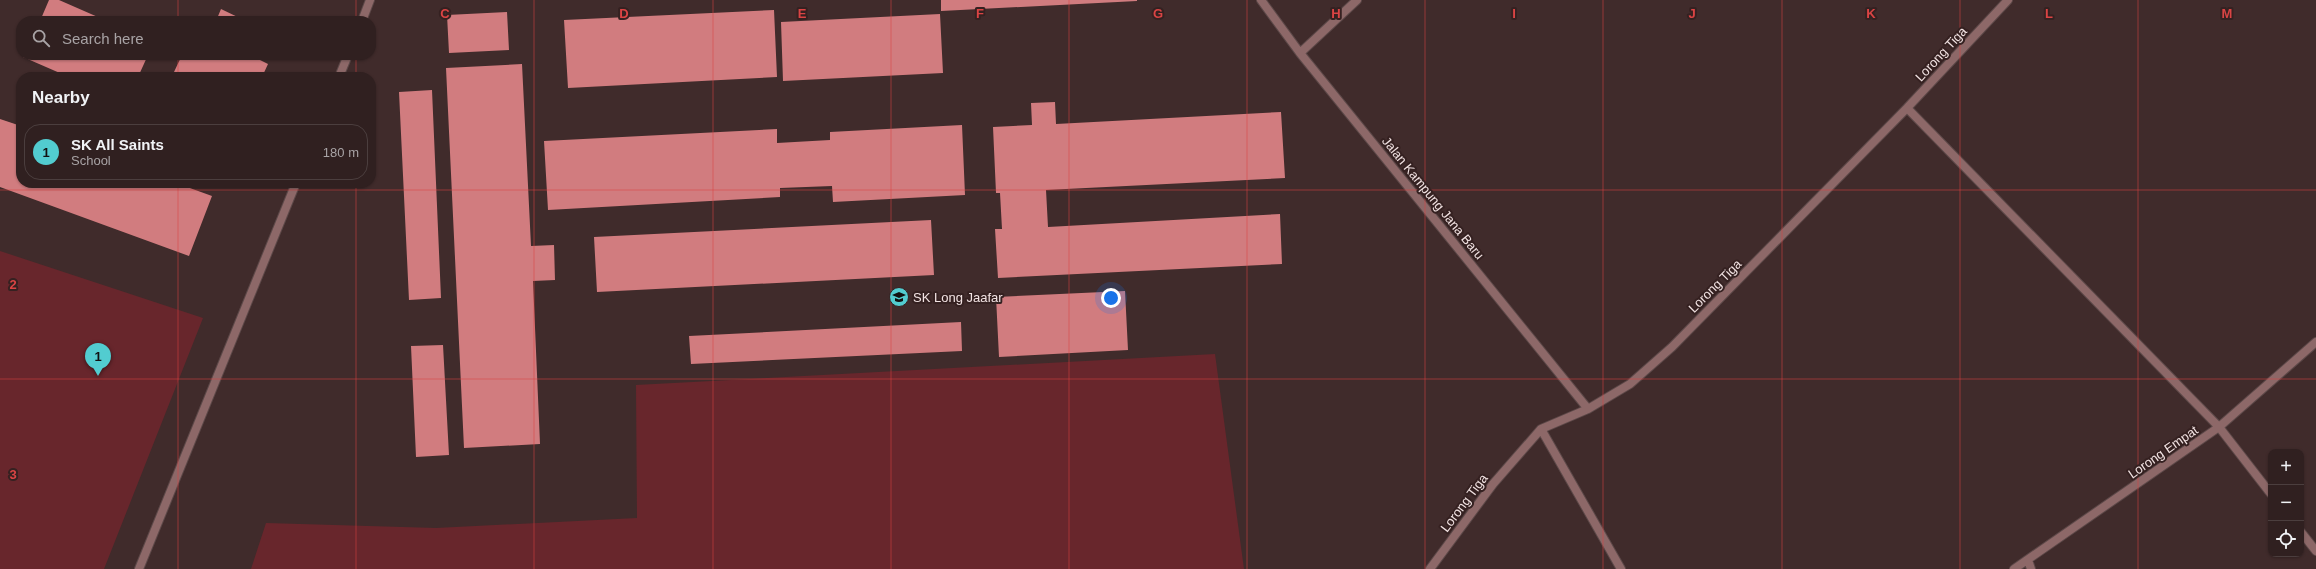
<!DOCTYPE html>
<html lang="en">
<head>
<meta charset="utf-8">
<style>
	:root { --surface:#302020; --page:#3c2d2d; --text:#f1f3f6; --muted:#a8a3a5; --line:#4b3e3e; --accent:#52ccd0 }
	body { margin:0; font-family:Arial,sans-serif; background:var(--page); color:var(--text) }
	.controls { position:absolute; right:12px; bottom:12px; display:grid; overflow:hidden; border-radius:8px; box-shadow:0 1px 3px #0004 }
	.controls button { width:36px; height:36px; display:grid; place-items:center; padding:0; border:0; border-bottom:1px solid var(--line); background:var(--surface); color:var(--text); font:20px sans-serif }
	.you { position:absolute; left:1111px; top:298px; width:14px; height:14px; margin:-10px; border:3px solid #fff; border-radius:50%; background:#1a73e8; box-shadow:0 0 0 6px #1a73e833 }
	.badge { display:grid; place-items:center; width:26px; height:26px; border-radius:50%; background:var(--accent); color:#111; font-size:13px; font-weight:700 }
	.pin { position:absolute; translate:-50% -33px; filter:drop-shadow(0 1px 2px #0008) }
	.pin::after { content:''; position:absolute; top:21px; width:14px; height:12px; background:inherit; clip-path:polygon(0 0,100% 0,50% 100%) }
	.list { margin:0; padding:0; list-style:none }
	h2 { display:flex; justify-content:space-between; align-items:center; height:52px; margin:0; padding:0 16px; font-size:17px }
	h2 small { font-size:13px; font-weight:400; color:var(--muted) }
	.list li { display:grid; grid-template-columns:26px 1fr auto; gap:12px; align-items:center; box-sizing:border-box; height:56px; margin:0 8px 8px; padding:0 8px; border:1px solid var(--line); border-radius:16px }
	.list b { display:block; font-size:15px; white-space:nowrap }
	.list p { margin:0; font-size:13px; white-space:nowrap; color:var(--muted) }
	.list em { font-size:13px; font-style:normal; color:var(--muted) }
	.icon { flex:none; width:22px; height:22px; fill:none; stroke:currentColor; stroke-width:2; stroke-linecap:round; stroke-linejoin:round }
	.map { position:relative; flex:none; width:2316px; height:569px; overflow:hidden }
	.search { position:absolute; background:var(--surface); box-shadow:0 1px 3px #0004; left:16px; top:16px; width:360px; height:44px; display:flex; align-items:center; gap:10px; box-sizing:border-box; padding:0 14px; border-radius:16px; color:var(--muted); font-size:15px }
	.panel { position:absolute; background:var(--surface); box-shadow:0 1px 3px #0004; left:16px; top:72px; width:360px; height:116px; border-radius:16px }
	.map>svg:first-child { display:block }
	.green { fill:#68262c }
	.building { fill:#d17c7f }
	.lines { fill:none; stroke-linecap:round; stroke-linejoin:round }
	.minor-casing { stroke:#5c4848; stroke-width:10 }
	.minor { stroke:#8d6868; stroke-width:8 }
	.grid { fill:none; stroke:#da4444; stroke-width:1; stroke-opacity:0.55 }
	.labels { text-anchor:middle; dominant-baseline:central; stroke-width:4; stroke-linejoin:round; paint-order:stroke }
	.street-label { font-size:13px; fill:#f2e3e3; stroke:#352121 }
	.poi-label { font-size:13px; fill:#f2e3e3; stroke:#352121; text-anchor:start }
	.grid-label { font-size:13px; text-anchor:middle; font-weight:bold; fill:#da4444; stroke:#352121; stroke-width:4; stroke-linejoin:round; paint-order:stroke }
</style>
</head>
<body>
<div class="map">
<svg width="2316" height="569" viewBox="0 0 2316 569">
	<rect width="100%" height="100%" fill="#402b2b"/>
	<path class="green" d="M0,251L203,318L104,569H0Z
		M1215,354L1244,569H251L266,523L436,528L637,518L636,385Z"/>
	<path class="building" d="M49,0H59L107,21H40Z
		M941,0H1137V1L941,11Z
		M221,9L246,21H216Z
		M774,10L777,77L568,88L564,20Z
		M507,12L509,50L449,53L447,15Z
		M940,14L943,73L783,81L781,22Z
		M24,55H148L138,77H69L23,57Z
		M182,55H262L260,60L268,64L262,77H186L174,72Z
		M522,64L531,246L554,245L555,280L533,281L540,444L464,448L446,68Z
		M432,90L441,298L409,300L399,92Z
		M1055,102L1056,124L1281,112L1285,178L1046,190L1048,227L1280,214L1282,264L998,278L995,229H1002L1000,193H996L993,127L1032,125L1031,103Z
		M0,119L21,126V183H176L212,196L189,256L0,187Z
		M962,125L965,195L833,202L832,186L780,188V197L548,210L544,141L777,129V143L830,140V132Z
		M931,220L934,275L597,292L594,237Z
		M1125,291L1128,350L999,357L996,297Z
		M961,322L962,351L691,364L689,336Z
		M443,345L449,455L416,457L411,346Z"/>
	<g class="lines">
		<defs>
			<path id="minor" d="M1261,0L1300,53L1588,409
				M362,21L370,0
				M1300,53L1357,0
				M339,77L348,55
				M1907,108L2219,427L2271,494
				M1541,429L1621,569
				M2301,532L2316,551
				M2028,560L2031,569
				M139,569L296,183
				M1430,569L1493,484L1541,429L1588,409L1630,384L1672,347L1907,108L2008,0
				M2014,569L2219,427L2316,342"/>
		</defs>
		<use href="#minor" class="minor-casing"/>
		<use href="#minor" class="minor"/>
	</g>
	<path class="grid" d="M178,0V21M356,0V21M534,0V569M713,0V569M891,0V569M1069,0V569M1247,0V569M1425,0V569M1603,0V569M1782,0V569M1960,0V569M2138,0V569M178,55V77M356,55V77M178,183V569M356,183V569M0,190H2316M0,379H2316"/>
	<defs>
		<symbol id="school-disc" viewBox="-11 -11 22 22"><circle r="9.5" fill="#52ccd0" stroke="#352121"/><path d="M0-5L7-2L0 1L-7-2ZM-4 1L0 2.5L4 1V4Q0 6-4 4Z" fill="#111"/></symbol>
	</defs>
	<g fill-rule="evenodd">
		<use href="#school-disc" x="888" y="286" width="22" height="22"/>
	</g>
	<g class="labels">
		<g class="street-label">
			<text transform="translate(1941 54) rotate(-47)">Lorong Tiga</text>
			<text transform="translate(1433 198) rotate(51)">Jalan Kampung Jana Baru</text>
			<text transform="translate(1715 286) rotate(-45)">Lorong Tiga</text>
			<text transform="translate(2163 452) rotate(-35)">Lorong Empat</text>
			<text transform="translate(1464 503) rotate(-53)">Lorong Tiga</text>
		</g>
		<g class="poi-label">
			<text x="913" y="297">SK Long Jaafar</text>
		</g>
	</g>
	<g class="grid-label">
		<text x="445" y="18">C</text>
		<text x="624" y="18">D</text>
		<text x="802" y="18">E</text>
		<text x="980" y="18">F</text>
		<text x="1158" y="18">G</text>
		<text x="1336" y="18">H</text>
		<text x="1514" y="18">I</text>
		<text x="1692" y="18">J</text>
		<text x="1871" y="18">K</text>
		<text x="2049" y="18">L</text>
		<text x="2227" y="18">M</text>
		<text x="13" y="289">2</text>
		<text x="13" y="479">3</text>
	</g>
</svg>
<div class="controls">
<button>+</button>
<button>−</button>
<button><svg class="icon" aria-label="locate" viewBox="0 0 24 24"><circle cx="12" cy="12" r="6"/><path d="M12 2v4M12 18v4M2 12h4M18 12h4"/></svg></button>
</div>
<div class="you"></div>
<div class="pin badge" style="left:98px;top:376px">1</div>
<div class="search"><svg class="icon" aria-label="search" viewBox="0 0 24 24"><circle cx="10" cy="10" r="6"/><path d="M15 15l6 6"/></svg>Search here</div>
<section class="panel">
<h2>Nearby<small></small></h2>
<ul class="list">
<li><span class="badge">1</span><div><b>SK All Saints</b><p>School</p></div><em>180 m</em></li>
</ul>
</section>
</div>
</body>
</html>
